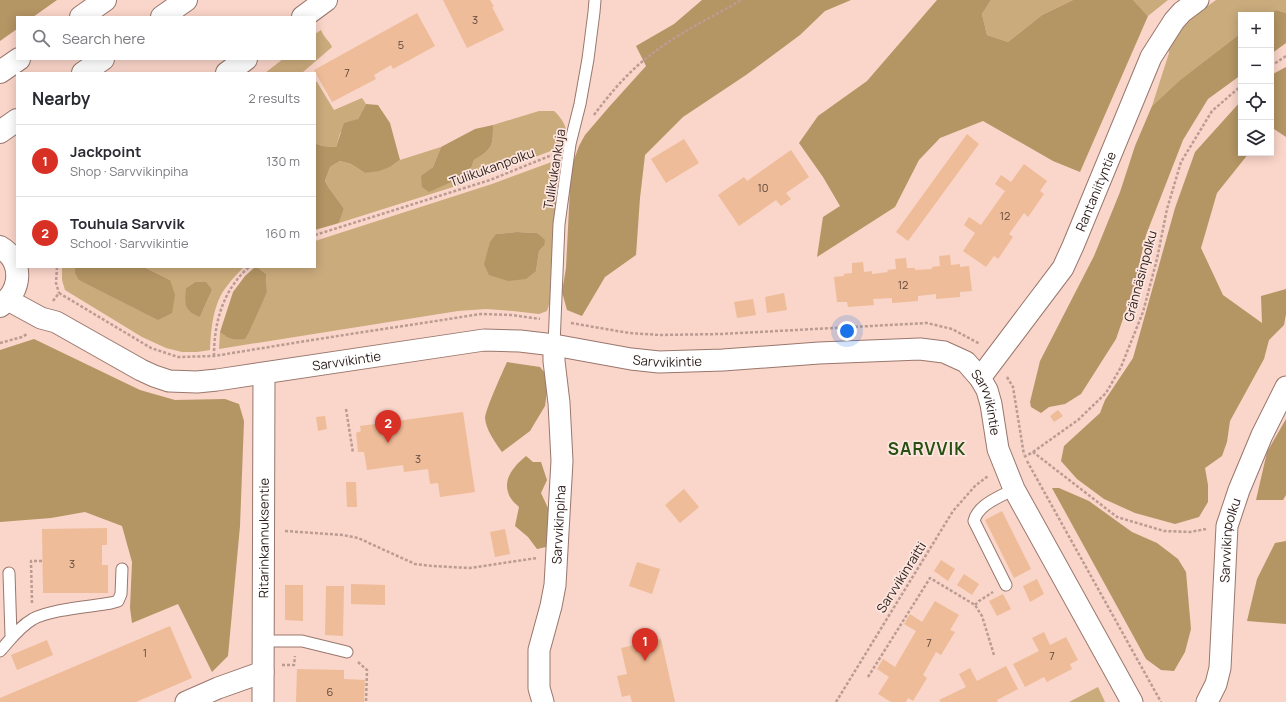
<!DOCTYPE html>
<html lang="en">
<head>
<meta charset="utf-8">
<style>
	:root { --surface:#fff; --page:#f2f2f3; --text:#2b2b33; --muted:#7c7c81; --line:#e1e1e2; --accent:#d93025 }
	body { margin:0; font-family:Manrope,sans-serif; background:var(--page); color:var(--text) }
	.controls { position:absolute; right:12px; top:12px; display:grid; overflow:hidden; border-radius:0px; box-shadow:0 2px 10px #0003 }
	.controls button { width:36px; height:36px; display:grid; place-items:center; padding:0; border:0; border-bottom:1px solid var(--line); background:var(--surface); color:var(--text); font:20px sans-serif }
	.you { position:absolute; left:847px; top:331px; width:14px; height:14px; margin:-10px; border:3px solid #fff; border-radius:50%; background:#1a73e8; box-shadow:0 0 0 6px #1a73e833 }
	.badge { display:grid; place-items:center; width:26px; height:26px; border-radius:50%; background:var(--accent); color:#fff; font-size:13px; font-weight:700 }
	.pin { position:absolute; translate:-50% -33px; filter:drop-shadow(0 1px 2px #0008) }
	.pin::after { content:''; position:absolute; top:21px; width:14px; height:12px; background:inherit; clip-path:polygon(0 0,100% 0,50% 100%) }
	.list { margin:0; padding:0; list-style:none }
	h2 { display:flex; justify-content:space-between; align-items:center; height:52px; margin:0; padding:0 16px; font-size:17px }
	h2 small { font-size:13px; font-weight:400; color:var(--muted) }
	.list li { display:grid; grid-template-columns:26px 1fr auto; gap:12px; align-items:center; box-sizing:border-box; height:72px; padding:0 16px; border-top:1px solid var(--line) }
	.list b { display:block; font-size:15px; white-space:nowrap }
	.list p { margin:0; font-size:13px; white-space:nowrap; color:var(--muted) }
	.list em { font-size:13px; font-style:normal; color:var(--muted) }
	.icon { flex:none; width:22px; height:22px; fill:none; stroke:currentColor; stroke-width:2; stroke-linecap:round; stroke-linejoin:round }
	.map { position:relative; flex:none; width:1286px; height:702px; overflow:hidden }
	.search { position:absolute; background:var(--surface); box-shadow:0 2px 10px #0003; left:16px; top:16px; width:300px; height:44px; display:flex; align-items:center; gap:10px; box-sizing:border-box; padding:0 14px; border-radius:0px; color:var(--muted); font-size:15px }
	.panel { position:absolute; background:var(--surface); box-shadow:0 2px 10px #0003; left:16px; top:72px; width:300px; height:196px; border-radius:0px }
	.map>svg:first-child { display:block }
	.green { fill:#caab7c; fill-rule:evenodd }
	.forest { fill:#b49564 }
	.building { fill:#eebc98 }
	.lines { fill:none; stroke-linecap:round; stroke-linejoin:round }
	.lane-casing { stroke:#99776d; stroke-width:13 }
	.street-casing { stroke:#99776d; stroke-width:23 }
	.secondary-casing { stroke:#99776d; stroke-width:24 }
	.highway-casing { stroke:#99776d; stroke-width:24 }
	.path { stroke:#ba9c92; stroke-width:2.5; stroke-dasharray:3 2; stroke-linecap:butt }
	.lane { stroke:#fff; stroke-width:11 }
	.street { stroke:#fff; stroke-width:21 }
	.secondary { stroke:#fff; stroke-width:22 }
	.highway { stroke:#fff; stroke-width:22 }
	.labels { text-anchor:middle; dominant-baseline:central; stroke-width:3.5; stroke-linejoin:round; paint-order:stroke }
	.number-label { font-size:11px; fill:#5c4539 }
	.street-label { font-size:13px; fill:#2b1d19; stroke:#fde6df }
	.district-label { font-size:17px; font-weight:bold; letter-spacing:1px; fill:#264f12; stroke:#fde6df }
</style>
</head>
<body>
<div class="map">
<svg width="1286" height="702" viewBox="0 0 1286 702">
	<rect width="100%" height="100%" fill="#fad5c9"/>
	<path class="green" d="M991,0H1073L1042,15L1008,42L987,35L982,14Z
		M1133,0H1168L1148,16Z
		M1216,0H1286V13L1276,10L1268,15H1241V33L1180,80L1152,106L1169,53L1167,45L1194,16Z
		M321,30C324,38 329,40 332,47L302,73H265L283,59H315V34Z
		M315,82H317L334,110L362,98L366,104L358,119L340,133L336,147L322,146L315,143Z
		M539,111H554C562,118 571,131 564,143C563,145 558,147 556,149L469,182L339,223L344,209C338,199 330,191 325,181L330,167L340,161L351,164L365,173L390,167L400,160L441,147L433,167L421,177L469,174L474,160C493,149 493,145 493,125Z
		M557,160L562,164L563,172L556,217L551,265L550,302L547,311L539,314L513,311L486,309L458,311L219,349L220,332L225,336L257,311L267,292L266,274L257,267H315V241L492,184ZM517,232L537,233L544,246L539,251L536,271L496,234Z
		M62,267H75V273L170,280L144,267H244C238,273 232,279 227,286C213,303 211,329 210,350L197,352H182L166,348L142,337L65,290L62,280ZM195,282L212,290L200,317L185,302L186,288Z
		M1098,687L1105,702H1069Z"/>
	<path class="forest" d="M0,0H57L33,17H17V29L0,41Z
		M702,0H851L825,11L800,35L746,75L683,117L645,155L640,198L636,255L605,277L582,316L567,310L562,292L566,268L571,168L579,146L585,135L609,107L646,66L636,46L674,24Z
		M937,0H991L982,14L987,35L1008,42L1042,15L1073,0H1133L1148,16L1080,172L1053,161L983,121L940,138L919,160L895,207L817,257L823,217L840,206L823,177L799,143L818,116L867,81Z
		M1276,10L1286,13V43L1271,54V15H1268Z
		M1241,33V75L1208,99L1183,140L1146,235L1134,287L1116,339L1081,394L1065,404L1049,407L1041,413L1031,407L1030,402L1040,361L1094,256L1120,192L1135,146L1152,106L1180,80Z
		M1286,67V137L1271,127V75Z
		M1241,101V153H1249L1217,193L1201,248L1223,295L1262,323L1261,296L1286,289V314L1284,325L1269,340L1264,359L1230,421L1227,442L1222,456L1205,468L1208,485V502L1199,517L1175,524L1135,513L1104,499L1077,479L1061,461L1064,446L1100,413L1105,400L1133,358L1175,208L1195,152Z
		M366,104L378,105L390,123L400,160L390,167L379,171L365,173L351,164L340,161L330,167L325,181C330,191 338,199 344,209L339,223L315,230V143L322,146L336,147L344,123L358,119Z
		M493,125C493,145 493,149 474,160L469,174L429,192L422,187L421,176L433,167L441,147L475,129Z
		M517,232L537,233L545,240L544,246L539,251L536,271L526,279L508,281L489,275L484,264L490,242L496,234Z
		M75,267H144L170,280L175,295L172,313L158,320L79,280L75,273Z
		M255,267H257L266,274L267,292L249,332L245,339C234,340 228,339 220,332L233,292L245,276Z
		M195,282H206L212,290L200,317C184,311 184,303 186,288Z
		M34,339L140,390L175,400L225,399L239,404L244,421L240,526L228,656L212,672L178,604L132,623L130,608L132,562L122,526L85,512L51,518L0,522V350Z
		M507,362L540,367L549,378L545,406L530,431L502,452C495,442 486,430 485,418C485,410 503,371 507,362Z
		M1286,419V495L1283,500H1256L1267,452Z
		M526,456L533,462H541L547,480L541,493L555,523L547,534L546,547L537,549L528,537L515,526L519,507C516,504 512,501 510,497C501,480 514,466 526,456Z
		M1052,488H1059L1089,501L1132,532L1157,543L1178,559L1186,572L1191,629L1185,652L1174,671L1161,670L1146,659Z
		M1286,541V624L1247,621L1257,579L1275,543Z"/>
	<path class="building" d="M443,0H490L494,7H492L504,30L467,48Z
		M417,13L435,46L393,69L391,65L374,75L376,79L332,102L314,70Z
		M967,134L979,144L908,241L896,232Z
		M684,139L699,163L666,183L651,159Z
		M791,150L809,177L786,193L791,199L781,206L776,200L739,226L718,195L744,177L747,181Z
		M1024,164L1047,181L1040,191L1044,194L1028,217L1024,213L1009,234L1013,237L998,259L994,256L986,267L963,251L975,233L964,225L969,217L981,225L1005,191L995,184L1001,175L1011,182Z
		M950,255L951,265L960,264V267L969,266L972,291L960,292V297L936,299V294L918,296V301L892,303V298L873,299L874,305L848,307L847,302H837L834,277L844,276V274L852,273V263L863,262L864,272L872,271V274L888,272L887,270L896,269L895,259L906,258L907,268H915V270L932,269V267L940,266L939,256Z
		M784,293L787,310L767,313L765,297Z
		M753,299L756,315L737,318L734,302Z
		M1058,410L1063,416L1054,422L1050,416Z
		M463,412L475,492L440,497L438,483L430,484L428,469L404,472L403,465L367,470L364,452H358L356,433L361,431L360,426Z
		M325,416L327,429L318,431L316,417Z
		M346,482H356L357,507H347Z
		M684,489L699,507L680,523L665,505Z
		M1002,511L1031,569L1014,578L985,520Z
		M107,528V545H102V565H108V593H43L42,529Z
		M505,529L510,554L495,557L490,532Z
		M941,560L955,569L948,581L934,571Z
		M637,562L660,569L652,594L629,586Z
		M964,574L979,584L972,595L957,585Z
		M1037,579L1044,594L1030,602L1023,586Z
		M351,584L385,585V605L351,604Z
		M285,585H303V621L285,620Z
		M326,586H344L343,636L325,635Z
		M1003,594L1011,609L997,616L989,601Z
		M935,601L959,615L950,630L955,632L941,655L936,652L923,675L927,678L913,701L908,698L906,702H891L878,694L889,677L877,669L883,659L895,667L916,631L904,624L910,614L922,622Z
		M170,626L192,678L136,702H0V698Z
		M1044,632L1050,645L1066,637L1078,660L1070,664L1072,669L1047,682L1044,677L1025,687L1013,664L1039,651L1032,638Z
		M661,639L675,702H632L630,695L622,697L617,676L627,674L621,648Z
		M47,640L53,655L17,670L11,655Z
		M1006,666L1018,689L997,700L998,702H941L939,700L966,687L959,674L970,668L977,681Z
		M297,669L344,670V679L365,680L364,702H296Z"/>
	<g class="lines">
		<defs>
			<path id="lane" d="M554,345L559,224L570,144L580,104L588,59L594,12L595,0
				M9,573L11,636
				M1006,585L974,521C978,504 1000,497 1014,489
				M263,641H302L347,652
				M0,651C10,640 19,627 33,619C53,609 88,607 111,603L118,601L121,594L122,569"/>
			<g id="street">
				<path id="s1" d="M8,300L41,318L56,322L141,370L154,376L169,381L197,382L217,380L484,340L520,341L554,345L631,359L659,362L723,360L819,353L920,349L944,352L966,362L980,378L987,390L991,404L998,449L1014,489L1132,702"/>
				<path id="s2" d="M980,378L1063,268L1073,246L1151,57L1174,21L1182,12L1198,0"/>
				<path d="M186,702L218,688L263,672"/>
				<path id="s3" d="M263,702L264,374"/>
				<path id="s4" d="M543,702L539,688V650L551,606L555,585L562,461L559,403L554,361V345"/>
				<path id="s5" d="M1207,702L1216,684L1220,668L1227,526L1239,490L1262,435L1286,387"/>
			</g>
			<path id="secondary" d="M303,17L326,0
				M227,73L246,59
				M0,247C24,261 22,291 0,306"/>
			<path id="highway" d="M81,17L105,0
				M162,17L186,0
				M0,72L19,59
				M83,73L103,59
				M0,132L17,120"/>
		</defs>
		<use href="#lane" class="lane-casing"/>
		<use href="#street" class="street-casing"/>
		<use href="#secondary" class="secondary-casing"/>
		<use href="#highway" class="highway-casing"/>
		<path class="path" d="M1271,66L1286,56
			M594,115C611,92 630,70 653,53C680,32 712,17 742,0
			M315,235L490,180L552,155
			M57,267L56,283L59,293
			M59,293L151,348L178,357L214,356L312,340L481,314L512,315L540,319
			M53,301L59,293
			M571,323L629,333L660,335L721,334L927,323L952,329L980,344
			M0,343L22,337L27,334
			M214,356C214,322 223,290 249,267
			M1007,377L1013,387L1024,455
			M346,409L353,453
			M1033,452L1078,420L1106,393L1121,367L1143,312L1157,259L1167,209L1181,162L1212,111L1241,86
			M1024,457L1033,452L1117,517L1164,531L1190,532L1206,529
			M1027,461L1161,702
			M285,531L343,535L358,538L415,564L432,566L470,568L537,558
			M32,603L31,561H43
			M975,605L979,601L993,592
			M358,662L367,670L366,702
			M282,665H294L295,656
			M868,677L930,578L975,605L982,616L994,655
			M836,702L953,511L975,486L988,476"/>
		<use href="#lane" class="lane"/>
		<use href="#street" class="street"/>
		<use href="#secondary" class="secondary"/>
		<use href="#highway" class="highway"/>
	</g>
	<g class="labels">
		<g class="number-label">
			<text x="475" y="19">3</text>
			<text x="401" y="44">5</text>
			<text x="347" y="72">7</text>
			<text x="763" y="187">10</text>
			<text x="1005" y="215">12</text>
			<text x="903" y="284">12</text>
			<text x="418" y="458">3</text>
			<text x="72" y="563">3</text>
			<text x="929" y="642">7</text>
			<text x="145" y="652">1</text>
			<text x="1052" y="655">7</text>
			<text x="330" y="691">6</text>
		</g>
		<g class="street-label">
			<text transform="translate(492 167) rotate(-20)">Tulikukanpolku</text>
			<text transform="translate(554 169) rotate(-81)">Tulikukankuja</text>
			<text stroke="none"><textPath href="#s2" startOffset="221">Rantaniityntie</textPath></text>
			<text transform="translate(1140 276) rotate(-75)">Grännäsinpolku</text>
			<text stroke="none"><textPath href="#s1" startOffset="684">Sarvvikintie</textPath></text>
			<text stroke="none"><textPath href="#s1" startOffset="360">Sarvvikintie</textPath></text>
			<text stroke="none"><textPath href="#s1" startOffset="1032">Sarvvikintie</textPath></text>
			<text stroke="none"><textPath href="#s4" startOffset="180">Sarvvikinpiha</textPath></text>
			<text stroke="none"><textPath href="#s3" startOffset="164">Ritarinkannuksentie</textPath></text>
			<text stroke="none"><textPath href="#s5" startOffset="165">Sarvvikinpolku</textPath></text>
			<text transform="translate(901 577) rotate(-58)">Sarvvikinraitti</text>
		</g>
		<g class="district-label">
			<text x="927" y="448">SARVVIK</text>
		</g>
	</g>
</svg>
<div class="controls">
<button>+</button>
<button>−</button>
<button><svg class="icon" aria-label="locate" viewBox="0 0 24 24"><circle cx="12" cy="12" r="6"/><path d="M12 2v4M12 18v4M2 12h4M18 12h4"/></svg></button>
<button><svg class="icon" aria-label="layers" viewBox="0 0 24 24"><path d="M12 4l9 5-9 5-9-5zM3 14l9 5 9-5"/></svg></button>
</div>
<div class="you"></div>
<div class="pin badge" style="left:645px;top:661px">1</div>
<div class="pin badge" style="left:388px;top:443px">2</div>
<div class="search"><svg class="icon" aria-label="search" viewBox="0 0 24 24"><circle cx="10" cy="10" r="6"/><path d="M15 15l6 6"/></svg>Search here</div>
<section class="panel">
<h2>Nearby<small>2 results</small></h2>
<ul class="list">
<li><span class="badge">1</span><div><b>Jackpoint</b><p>Shop · Sarvvikinpiha</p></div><em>130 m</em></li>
<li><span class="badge">2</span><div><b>Touhula Sarvvik</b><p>School · Sarvvikintie</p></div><em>160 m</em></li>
</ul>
</section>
</div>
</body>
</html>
